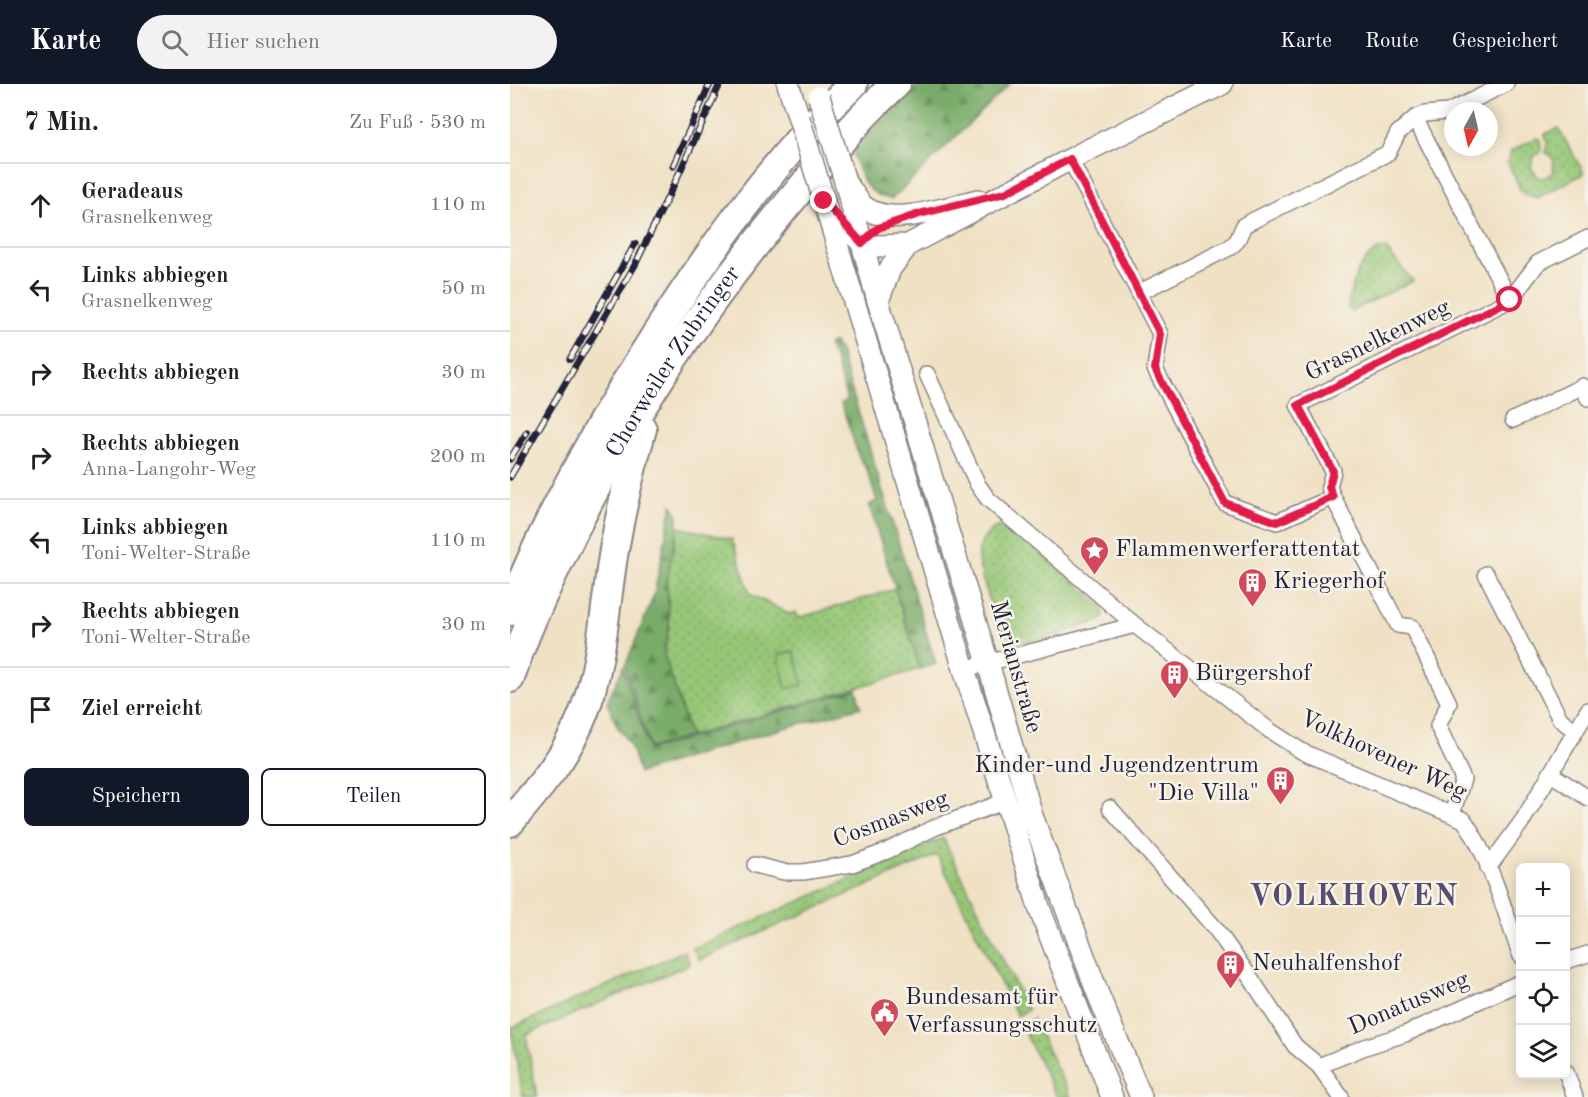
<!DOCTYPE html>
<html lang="de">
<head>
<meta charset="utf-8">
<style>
	:root { --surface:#fff; --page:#f2f2f2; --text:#202124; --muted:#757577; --line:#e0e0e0; --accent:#111827 }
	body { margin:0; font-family:"Old Standard TT",serif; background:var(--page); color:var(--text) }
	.controls { position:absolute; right:18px; bottom:18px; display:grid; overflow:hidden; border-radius:9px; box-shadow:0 3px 15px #0003 }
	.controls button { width:54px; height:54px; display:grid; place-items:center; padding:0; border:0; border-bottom:2px solid var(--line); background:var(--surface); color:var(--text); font:30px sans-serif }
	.compass { position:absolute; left:934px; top:18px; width:54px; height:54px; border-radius:50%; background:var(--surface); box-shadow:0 3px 15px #0003; rotate:188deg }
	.stop { position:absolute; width:18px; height:18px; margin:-14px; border:4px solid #e11d48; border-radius:50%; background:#fff }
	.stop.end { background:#e11d48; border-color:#fff; box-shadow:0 2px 6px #0008 }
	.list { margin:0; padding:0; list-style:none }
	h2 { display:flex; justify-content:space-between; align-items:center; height:78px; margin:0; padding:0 24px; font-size:26px }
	h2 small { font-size:20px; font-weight:400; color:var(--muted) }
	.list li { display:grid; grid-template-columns:39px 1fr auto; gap:18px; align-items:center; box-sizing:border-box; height:84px; padding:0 24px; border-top:2px solid var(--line) }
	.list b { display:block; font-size:22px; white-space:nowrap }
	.list p { margin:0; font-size:20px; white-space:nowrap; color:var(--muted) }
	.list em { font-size:20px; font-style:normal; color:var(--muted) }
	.actions { display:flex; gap:12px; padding:18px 24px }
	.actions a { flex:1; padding:14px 0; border:2px solid var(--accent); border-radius:9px; text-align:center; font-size:21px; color:var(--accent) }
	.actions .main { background:var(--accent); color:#fff }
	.icon { flex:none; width:33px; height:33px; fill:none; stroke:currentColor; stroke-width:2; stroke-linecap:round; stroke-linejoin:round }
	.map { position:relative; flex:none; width:1078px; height:1013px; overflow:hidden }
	header { display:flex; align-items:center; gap:36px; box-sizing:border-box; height:84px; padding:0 30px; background:var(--accent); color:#fff }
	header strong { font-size:28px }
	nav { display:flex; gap:33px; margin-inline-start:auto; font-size:21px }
	.search { width:420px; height:54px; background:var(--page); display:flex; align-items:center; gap:15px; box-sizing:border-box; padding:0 21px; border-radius:33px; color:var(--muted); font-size:22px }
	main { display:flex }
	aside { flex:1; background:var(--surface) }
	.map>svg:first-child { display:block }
	.grass { fill:url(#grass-dots); stroke:#5c7459; stroke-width:1.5 }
	.forest { fill:url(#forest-firs); stroke:#4d6752; stroke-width:1.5 }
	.garden { fill:#96c777; stroke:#5c7459; stroke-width:1.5 }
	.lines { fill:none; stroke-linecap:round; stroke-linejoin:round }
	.street-casing { stroke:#898280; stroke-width:18 }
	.secondary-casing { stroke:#898280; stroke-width:24 }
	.highway-casing { stroke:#898280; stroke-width:32 }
	.street { stroke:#fff; stroke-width:15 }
	.secondary { stroke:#fff; stroke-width:21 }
	.highway { stroke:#fff; stroke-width:28 }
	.rail-casing { stroke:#22223b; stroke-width:7 }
	.rail { stroke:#f7f3e8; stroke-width:4.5; stroke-dasharray:14; stroke-linecap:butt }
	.secondary-bridge-casing { stroke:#898280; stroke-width:24; stroke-linecap:butt }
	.secondary-bridge { stroke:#fff; stroke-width:21 }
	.route { stroke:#e11d48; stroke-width:8 }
	.labels { text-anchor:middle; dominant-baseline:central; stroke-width:5; stroke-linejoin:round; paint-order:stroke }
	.street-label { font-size:24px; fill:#22223b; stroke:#f7f3e8 }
	.poi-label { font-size:24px; fill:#22223b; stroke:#f7f3e8; text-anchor:start }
	.district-label { font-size:30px; font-weight:bold; letter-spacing:1.5px; fill:#554e70; stroke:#f7f3e8 }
</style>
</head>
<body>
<header>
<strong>Karte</strong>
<div class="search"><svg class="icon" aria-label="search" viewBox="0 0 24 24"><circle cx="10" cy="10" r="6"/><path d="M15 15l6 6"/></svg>Hier suchen</div>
<nav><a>Karte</a><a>Route</a><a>Gespeichert</a></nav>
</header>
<main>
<aside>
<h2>7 Min.<small>Zu Fuß · 530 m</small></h2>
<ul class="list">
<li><svg class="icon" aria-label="ahead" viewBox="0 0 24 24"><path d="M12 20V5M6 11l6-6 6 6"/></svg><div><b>Geradeaus</b><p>Grasnelkenweg</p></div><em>110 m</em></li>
<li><svg class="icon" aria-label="left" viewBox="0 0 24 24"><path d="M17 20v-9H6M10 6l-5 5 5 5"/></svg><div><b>Links abbiegen</b><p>Grasnelkenweg</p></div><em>50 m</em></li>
<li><svg class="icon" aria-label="right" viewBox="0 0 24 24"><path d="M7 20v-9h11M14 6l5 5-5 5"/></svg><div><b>Rechts abbiegen</b></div><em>30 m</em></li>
<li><svg class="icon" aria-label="right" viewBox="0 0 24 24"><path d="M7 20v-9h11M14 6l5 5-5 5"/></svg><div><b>Rechts abbiegen</b><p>Anna-Langohr-Weg</p></div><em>200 m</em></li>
<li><svg class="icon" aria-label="left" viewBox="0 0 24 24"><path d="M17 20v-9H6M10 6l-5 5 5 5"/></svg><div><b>Links abbiegen</b><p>Toni-Welter-Straße</p></div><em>110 m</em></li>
<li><svg class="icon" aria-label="right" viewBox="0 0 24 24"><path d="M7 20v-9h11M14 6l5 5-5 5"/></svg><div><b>Rechts abbiegen</b><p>Toni-Welter-Straße</p></div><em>30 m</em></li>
<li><svg class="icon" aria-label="arrive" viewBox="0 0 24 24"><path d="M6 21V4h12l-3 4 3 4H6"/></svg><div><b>Ziel erreicht</b></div></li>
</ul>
<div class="actions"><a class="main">Speichern</a><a>Teilen</a></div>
</aside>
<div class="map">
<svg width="1078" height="1013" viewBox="0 0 1078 1013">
	<defs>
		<pattern id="grass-dots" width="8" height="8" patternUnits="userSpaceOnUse" patternTransform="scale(1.5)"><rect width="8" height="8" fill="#96c777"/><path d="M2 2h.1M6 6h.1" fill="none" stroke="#7aa163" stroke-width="1.8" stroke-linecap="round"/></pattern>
		<pattern id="forest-firs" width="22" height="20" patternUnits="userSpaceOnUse" patternTransform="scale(1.5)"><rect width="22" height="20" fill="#78ac68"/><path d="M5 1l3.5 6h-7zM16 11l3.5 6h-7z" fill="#628c57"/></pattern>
	</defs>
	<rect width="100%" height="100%" fill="#f7f3e8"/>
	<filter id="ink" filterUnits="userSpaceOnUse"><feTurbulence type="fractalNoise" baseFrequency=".0167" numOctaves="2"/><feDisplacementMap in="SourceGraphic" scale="12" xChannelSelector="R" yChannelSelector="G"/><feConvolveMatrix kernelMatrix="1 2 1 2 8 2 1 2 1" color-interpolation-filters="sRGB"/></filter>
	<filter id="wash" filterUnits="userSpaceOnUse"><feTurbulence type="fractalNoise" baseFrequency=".008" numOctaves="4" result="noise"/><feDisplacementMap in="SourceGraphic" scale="24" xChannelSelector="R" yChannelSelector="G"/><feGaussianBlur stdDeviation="1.35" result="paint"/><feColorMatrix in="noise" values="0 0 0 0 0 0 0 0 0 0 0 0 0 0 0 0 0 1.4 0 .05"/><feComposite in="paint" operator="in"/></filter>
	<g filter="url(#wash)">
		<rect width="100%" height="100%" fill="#f0e1c4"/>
		<path class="grass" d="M1048,44L1073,87V90L1027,114L1012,109L998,79L1001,67L1027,54L1030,55L1031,68L1024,72L1021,84L1028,93L1034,94L1043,88C1044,80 1045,72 1036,69L1037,57L1035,52V50Z
			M871,165H876L903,197L841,227L838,224C840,202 849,173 871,165Z
			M491,442L500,443L592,521L594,531L592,536C575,541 521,562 507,558C500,556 491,545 488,538C483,527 467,482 468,472C469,459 478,444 491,442Z
			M168,443L222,455L240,510L279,530L286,528L288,534L385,505L410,585L180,652L154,570L159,543L157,496Z
			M433,754L518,926L507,932L427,771L189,876L183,864Z
			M174,867L180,880L16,951L27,1013H13L1,944Z
			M523,935L561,1013H547L511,941Z"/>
		<path class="forest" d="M409,0H500L382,115C352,111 349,88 342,66Z
			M323,258L330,268L426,580L410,585L359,421L367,417L357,386L349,373L331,319L337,317L326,278L318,261Z
			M162,421L168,432V443L157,496L159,543L154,570L180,652L140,664L115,582L144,511Z
			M113,583L139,666L346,605L351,623L260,648L129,689L121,663L107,642L97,619C101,606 108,596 113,583Z"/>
		<path class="garden" d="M284,567L293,600L276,605L268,571Z"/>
	</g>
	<g filter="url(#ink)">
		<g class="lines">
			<defs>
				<path id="street" d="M905,34L1000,216
					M560,75L650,250L645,285L715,419L767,438L823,413
					M630,208L719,164L727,157L734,141L878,69L888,49L905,34L915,30L938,28L996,0
					M417,290L468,401L478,415L625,541L759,646L793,668L954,736C981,775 994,827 1011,872
					M1003,336L1073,302L1078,314
					M976,490L1050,635L1065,647
					M454,585L625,541
					M1041,690L1078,714
					M600,724L705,844L742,896L785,962L809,982L831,1013
					M942,730L953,695L928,642L939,619L902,543L888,541L823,413L819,403L823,387L788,321L1000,216L1028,179L1078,154
					M245,781L274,788H293L342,780L377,767L426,743L496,717
					M978,784L1013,736L1078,626
					M1056,877L1078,870
					M809,982L855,963L895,950L1011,898
					M1056,988L1065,1013"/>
				<path id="secondary" d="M278,0L289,34
					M334,94L368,217L478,579L522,732L588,910L631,1013
					M339,103C343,109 348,117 353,122C380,145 438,123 468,116
					M314,117L454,585L530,826L602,1013
					M344,151L352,159L368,162L398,161L574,68L712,0
					M368,217L380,185L398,161"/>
				<g id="highway">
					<path d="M0,527C25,462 58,400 92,339C151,238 217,137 295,49C310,32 327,16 343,0"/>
					<path id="s1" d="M0,594C13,552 32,512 51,473C113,341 194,219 288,108C319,71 350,32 386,0"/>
					<path d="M0,738C30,703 57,672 74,628C93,576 95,520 104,466C111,425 121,384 132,345"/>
				</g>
			</defs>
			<use href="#street" class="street-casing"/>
			<use href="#secondary" class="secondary-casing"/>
			<use href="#highway" class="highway-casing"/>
			<use href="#street" class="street"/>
			<use href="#secondary" class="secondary"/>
			<use href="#highway" class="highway"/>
			<defs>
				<path id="rail" d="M163,82L200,0
					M60,275L125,160
					M0,375L17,348
					M0,393L125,181L167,94L210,0"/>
			</defs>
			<use href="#rail" class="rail-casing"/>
			<use href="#rail" class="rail"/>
			<defs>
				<path id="secondary-bridge" d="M309,13L334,94
					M289,34L314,117"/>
			</defs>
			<use href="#secondary-bridge" class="secondary-bridge-casing"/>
			<use href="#secondary-bridge" class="secondary-bridge"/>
		</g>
	</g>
	<g class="lines" filter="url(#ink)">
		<path class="route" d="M314,117L352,159L368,144L409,130L495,109L560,75L650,250L645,285L715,419L767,438L823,413L819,403L823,387L788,321L1000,216"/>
	</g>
	<defs>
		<symbol id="sight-pin" viewBox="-11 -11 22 30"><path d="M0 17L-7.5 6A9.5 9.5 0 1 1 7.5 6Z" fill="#d1495b" stroke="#f7f3e8"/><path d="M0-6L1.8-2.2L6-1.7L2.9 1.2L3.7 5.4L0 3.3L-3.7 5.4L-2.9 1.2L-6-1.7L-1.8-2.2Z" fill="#fff"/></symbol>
		<symbol id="building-pin" viewBox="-11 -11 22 30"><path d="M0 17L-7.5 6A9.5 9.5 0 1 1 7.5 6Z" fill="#d1495b" stroke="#f7f3e8"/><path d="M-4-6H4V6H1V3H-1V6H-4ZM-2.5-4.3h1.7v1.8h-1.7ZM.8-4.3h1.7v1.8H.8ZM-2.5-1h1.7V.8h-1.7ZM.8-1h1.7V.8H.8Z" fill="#fff"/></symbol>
		<symbol id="civic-pin" viewBox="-11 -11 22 30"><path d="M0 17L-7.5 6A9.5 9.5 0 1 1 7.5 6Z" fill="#d1495b" stroke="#f7f3e8"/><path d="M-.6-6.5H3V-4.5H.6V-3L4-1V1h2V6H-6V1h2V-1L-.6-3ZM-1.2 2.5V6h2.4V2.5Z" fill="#fff"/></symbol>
	</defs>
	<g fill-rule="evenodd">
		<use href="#sight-pin" x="568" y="450" width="33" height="45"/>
		<use href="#building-pin" x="726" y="482" width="33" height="45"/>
		<use href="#building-pin" x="648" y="574" width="33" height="45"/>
		<use href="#building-pin" x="754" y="680" width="33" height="45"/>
		<use href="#building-pin" x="704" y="864" width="33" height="45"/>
		<use href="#civic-pin" x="358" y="912" width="33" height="45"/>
	</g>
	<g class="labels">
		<g class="street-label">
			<text transform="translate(868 257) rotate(-26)">Grasnelkenweg</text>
			<text stroke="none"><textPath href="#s1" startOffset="357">Chorweiler Zubringer</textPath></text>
			<text transform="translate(505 583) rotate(74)">Merianstraße</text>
			<text transform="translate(873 672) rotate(25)">Volkhovener Weg</text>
			<text transform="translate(381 736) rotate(-21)">Cosmasweg</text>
			<text transform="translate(899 920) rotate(-23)">Donatusweg</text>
		</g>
		<g class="poi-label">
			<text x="605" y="466">Flammenwerferattentat</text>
			<text x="763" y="498">Kriegerhof</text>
			<text x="685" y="590">Bürgershof</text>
			<text x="749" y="682" text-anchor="end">Kinder-und Jugendzentrum<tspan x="749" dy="28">"Die Villa"</tspan></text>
			<text x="742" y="880">Neuhalfenshof</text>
			<text x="395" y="914">Bundesamt für<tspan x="395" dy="28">Verfassungsschutz</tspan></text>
		</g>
		<g class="district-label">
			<text x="844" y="813">VOLKHOVEN</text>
		</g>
	</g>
</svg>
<div class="controls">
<button>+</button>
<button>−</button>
<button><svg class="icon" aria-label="locate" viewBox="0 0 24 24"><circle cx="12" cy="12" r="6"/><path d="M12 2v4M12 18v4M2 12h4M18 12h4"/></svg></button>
<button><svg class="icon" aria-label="layers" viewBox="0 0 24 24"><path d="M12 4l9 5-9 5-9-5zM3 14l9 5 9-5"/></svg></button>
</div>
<svg class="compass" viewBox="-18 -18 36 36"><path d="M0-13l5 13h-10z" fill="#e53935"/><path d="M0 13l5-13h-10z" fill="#757577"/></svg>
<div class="stop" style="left:1000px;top:216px"></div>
<div class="stop end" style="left:314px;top:117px"></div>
</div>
</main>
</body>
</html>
